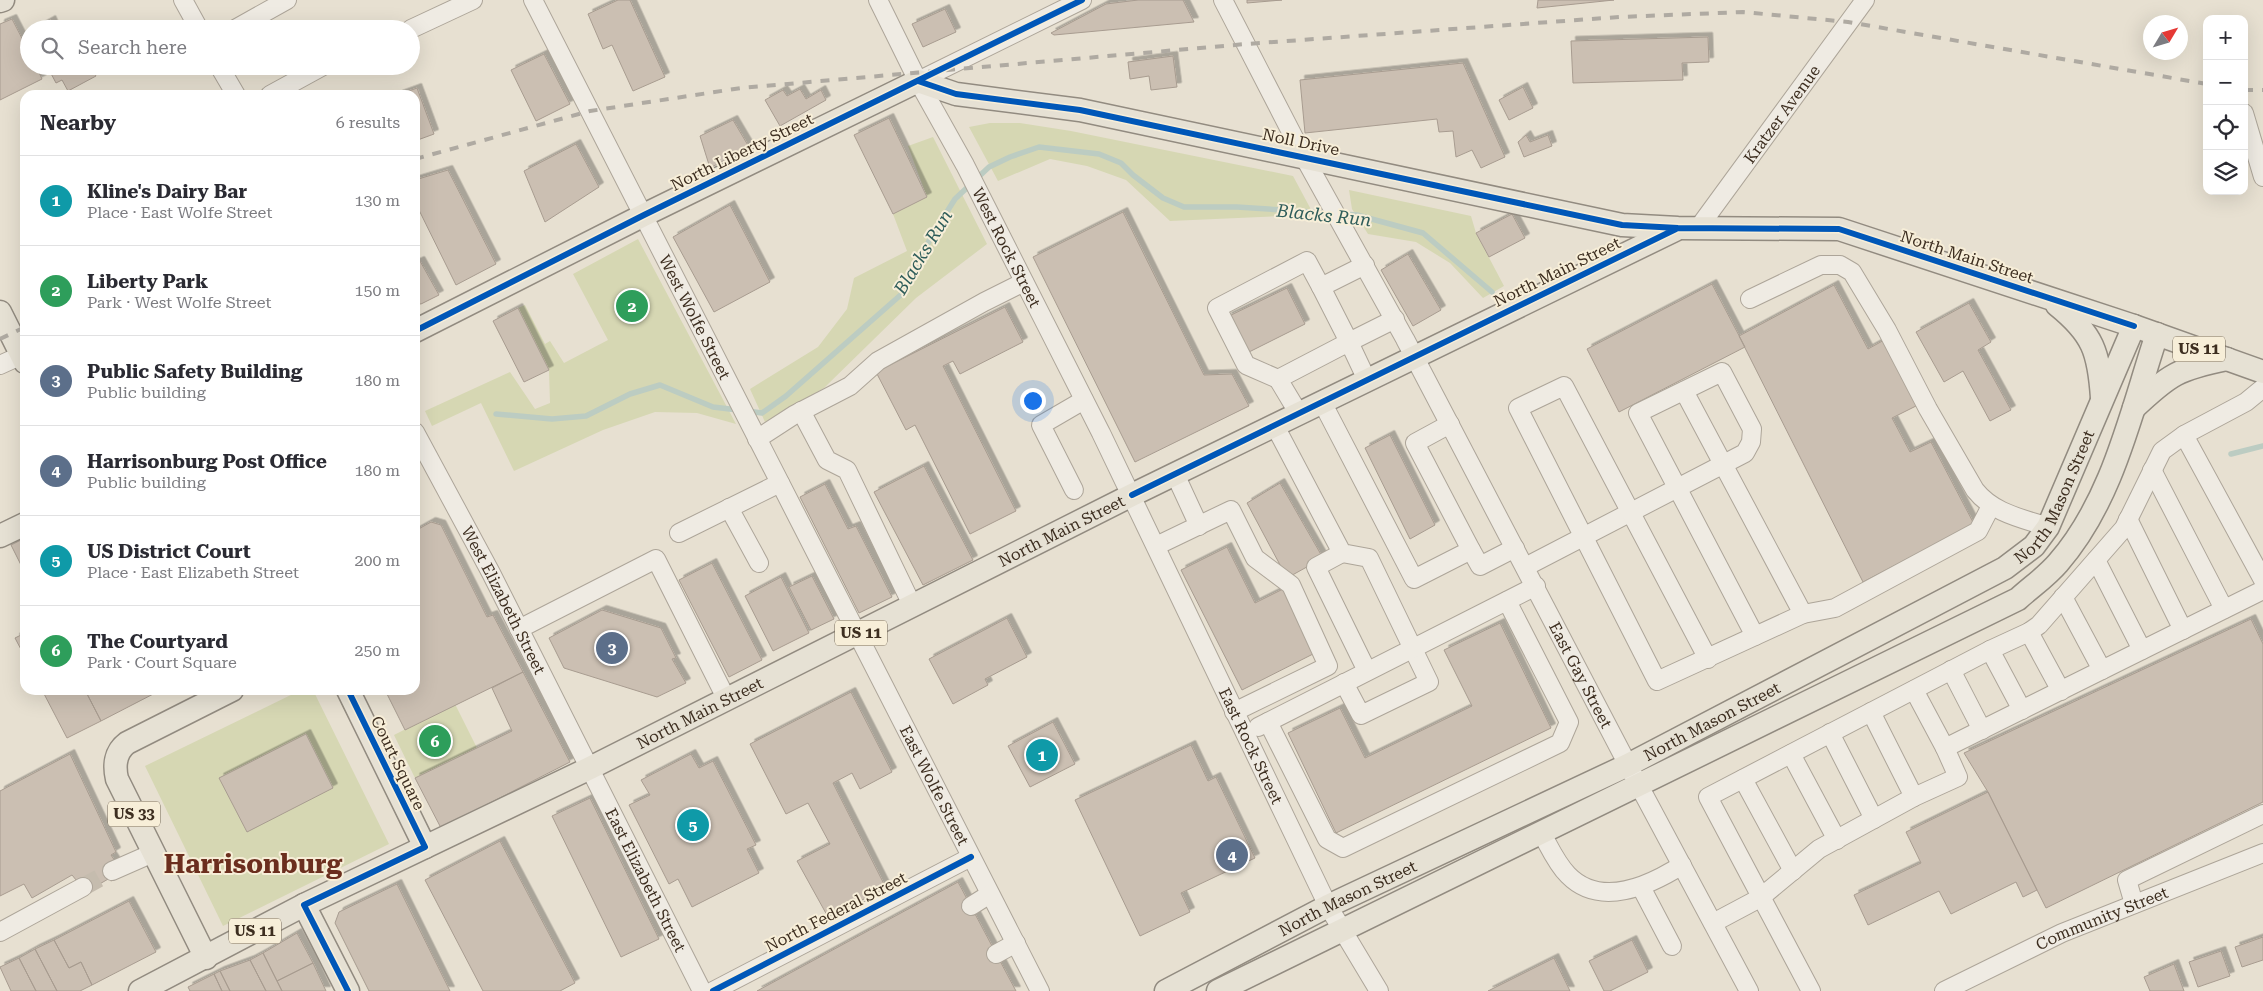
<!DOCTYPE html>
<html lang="en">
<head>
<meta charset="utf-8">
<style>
	:root { --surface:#fff; --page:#f7f7f7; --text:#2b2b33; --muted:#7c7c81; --line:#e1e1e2; --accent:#1a73e8 }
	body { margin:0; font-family:"Roboto Serif",serif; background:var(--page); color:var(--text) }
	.controls { position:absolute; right:15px; top:15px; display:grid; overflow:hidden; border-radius:10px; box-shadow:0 5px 20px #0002 }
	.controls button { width:45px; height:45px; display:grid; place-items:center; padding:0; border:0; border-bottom:1px solid var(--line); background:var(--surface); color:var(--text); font:25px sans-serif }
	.compass { position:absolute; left:2143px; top:15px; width:45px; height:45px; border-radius:50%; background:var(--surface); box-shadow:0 5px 20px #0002; rotate:52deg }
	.you { position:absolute; left:1032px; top:400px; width:18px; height:18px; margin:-12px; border:4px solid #fff; border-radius:50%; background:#1a73e8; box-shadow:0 0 0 8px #1a73e833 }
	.badge { display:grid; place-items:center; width:32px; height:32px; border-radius:50%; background:var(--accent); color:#fff; font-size:16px; font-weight:700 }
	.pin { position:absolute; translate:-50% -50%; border:2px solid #fff; box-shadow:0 1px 5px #0006 }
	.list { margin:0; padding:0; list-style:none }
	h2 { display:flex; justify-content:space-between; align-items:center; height:65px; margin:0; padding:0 20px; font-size:21px }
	h2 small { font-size:16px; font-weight:400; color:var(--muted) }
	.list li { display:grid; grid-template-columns:32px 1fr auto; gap:15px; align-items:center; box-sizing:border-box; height:90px; padding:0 20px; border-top:1px solid var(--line) }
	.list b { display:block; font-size:19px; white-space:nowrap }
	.list p { margin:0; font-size:16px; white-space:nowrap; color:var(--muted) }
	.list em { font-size:16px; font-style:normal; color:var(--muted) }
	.icon { flex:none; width:28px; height:28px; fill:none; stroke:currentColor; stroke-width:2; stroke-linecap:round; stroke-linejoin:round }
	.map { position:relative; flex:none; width:2263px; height:991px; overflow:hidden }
	.search { position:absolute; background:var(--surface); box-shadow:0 5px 20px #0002; left:20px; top:20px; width:400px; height:55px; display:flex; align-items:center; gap:12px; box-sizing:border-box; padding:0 18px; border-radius:28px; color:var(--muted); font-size:19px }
	.panel { position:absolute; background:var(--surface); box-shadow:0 5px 20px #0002; left:20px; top:90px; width:400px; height:605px; border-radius:15px }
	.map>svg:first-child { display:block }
	.green { fill:#d6d7b3 }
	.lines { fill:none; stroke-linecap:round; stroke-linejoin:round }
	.stream { stroke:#bcccc2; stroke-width:5.5 }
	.building { fill:#cbbfb2; stroke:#a89c90; filter:url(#shadow) }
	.minor-tunnel { stroke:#c5bcae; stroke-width:18; stroke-dasharray:18 9; stroke-linecap:butt }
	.minor-casing { stroke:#ada599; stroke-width:20 }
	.major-casing { stroke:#928b80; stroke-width:25 }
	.minor { stroke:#efebe3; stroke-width:18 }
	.major { stroke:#e6e1d4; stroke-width:22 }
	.rail { stroke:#afaaa2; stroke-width:4; stroke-dasharray:9 9; stroke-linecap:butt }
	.cycleway-casing { stroke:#f7eed8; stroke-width:9 }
	.cycleway { stroke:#0057b8; stroke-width:6 }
	.labels { text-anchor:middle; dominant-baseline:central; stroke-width:4; stroke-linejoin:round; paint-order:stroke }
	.shield { fill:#f7eed8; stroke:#756857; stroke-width:1 }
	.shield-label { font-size:15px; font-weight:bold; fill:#3d2e20 }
	.street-label { font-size:16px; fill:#3d2e20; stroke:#f7eed8 }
	.water-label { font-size:18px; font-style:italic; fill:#2f5d5a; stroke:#f7eed8 }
	.town-label { font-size:26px; font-weight:bold; fill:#6b2e1e; stroke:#f7eed8 }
</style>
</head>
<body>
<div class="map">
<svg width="2263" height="991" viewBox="0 0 2263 991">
	<defs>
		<filter id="shadow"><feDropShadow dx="4.5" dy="-4.5" stdDeviation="0" flood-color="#0004"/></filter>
	</defs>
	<rect width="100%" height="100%" fill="#e7e0d1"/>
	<path class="green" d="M990,123H1020L1071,131L1293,176L1315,217L1306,215L1170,221L1126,180L1087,166L1050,159L998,181L969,127Z
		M933,137L987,244L916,298L824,388L765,422L750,389L818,347L847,309L854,278L907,251L893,214L927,197L908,146Z
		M1349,190L1471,216L1476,233L1504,286L1483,298L1450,263L1416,242L1368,234L1352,209Z
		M638,239L736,424L697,413L655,412L603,430L514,471L481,403L432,426L425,411L510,372L535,409L550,403L549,370L518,308L525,305L545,344L550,341L564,363L608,340L573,274Z
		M301,690H313L389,844L223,926L145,766Z
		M455,704L477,748L415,778L394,735Z"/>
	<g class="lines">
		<path class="stream" d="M747,411L762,413L786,396L904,292L931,237L955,199L989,167L1010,157L1039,147L1099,154L1121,163L1133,175L1163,198L1184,207H1237L1357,215L1423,233L1492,292
			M496,414L552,419L586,416L630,394L660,385L713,407L738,410
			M2231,454L2263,446"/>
	</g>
	<path class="building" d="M618,0H630L665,77L633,91L612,45L603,49L588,14Z
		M1138,0H1183L1194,22L1054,35L1051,33L1106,4Z
		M1247,0H1282L1247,3Z
		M1538,0H1614L1537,8Z
		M945,9L956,32L923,47L912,24Z
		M12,19L29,52V66H36L42,79L0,100V24Z
		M51,20L55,29H35Z
		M1708,37L1709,62L1682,63L1683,80L1573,83L1571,41Z
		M544,54L570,104L536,121L511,70Z
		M1173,56L1177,87L1151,90L1149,76L1130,79L1128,62Z
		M1463,63L1505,157L1481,168L1472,150L1456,157L1453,131L1439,132L1437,119L1305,133L1300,80Z
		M47,66H90L96,76L68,91L62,80L56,83Z
		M1523,87L1533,108L1509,120L1499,100Z
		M417,88L434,134L415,141V95H398Z
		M800,89L806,99L821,90L826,100L780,126L765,100L783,90L787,96Z
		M889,118L927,197L893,214L854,135Z
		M733,120L749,147L710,168L700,136Z
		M1526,135L1530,142L1548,135L1552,146L1524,157L1518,142Z
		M576,144L599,187L545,222L524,171Z
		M448,170L496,264L456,285L415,202V180Z
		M730,205L770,282L714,312L673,237Z
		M1123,212L1204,375L1232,374L1249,406L1135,462L1033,257Z
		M1512,214L1525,238L1489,257L1476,233Z
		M1408,254L1441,310L1413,326L1381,270Z
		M420,261L439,295L421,304L415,303V263Z
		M1712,284L1745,347L1619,412L1587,349Z
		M1834,285L1868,349L1886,339L1920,404L1892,418L1910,452L1931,442L1974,524L1863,582L1739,336Z
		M1287,288L1305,324L1245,354L1227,317Z
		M1969,303L1991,342L1978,350L2011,410L1990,421L1963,371L1944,382L1916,332Z
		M1005,307L1023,342L960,374L953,361L943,366L1016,511L970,534L915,425L906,430L876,372Z
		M518,308L549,370L524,382L493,321Z
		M1390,435L1435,525L1410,539L1365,448Z
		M924,466L973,560L923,585L874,492Z
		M1280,483L1323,558L1287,578L1247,503Z
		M825,484L848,529L856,526L892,597L859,613L800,497Z
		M431,522L441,525L487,617L493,615L523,672L405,730L385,690H415V531Z
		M25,538V573L11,545Z
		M1227,547L1255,603L1283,589L1315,653L1242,690L1181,570Z
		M712,563L762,660L729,677L679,580Z
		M812,576L834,619L811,630L789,587Z
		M781,577L809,633L773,651L745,596Z
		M602,610L661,628L676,658L672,659L686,683L657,697L564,668L549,638Z
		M1007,618L1027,657L985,679L988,685L953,704L929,659Z
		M2251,619L2263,644V802L2046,908L1988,792L1964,753Z
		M1500,623L1551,728L1336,833L1288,733L1340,708L1365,758L1472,706L1444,650Z
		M25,633V657L15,638Z
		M523,672L570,762L441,828L415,778L512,731L492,688Z
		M42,690H85L101,721L67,738Z
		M85,690H161L101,721Z
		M851,692L892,772L860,789L852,773L833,783L886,888L828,917L797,861L830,844L808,803L786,814L750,744Z
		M1053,722L1075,764L1030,787L1008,746Z
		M306,734L333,788L247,832L219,778Z
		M1191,745L1208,781L1216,777L1255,858L1181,893L1190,912L1140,936L1075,800Z
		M70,754L116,852L111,855L115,861V875L86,892L72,875L32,898L24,884L0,896V791Z
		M691,754L699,768L713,761L756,845L747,849L759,873L692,907L678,879L669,884L629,805L650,795L641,780Z
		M1988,792L2037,890L2023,897L2016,882L1951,914L1939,891L1868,925L1854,895L1921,863L1906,832Z
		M590,798L659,939L621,957L552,816Z
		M500,841L575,983L560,991H483L425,880Z
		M958,882L1016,991H757Z
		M397,884L450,991H369L335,923L339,912Z
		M129,901L156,952L92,985L81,962L69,968L54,940Z
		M297,933L313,963L277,981L263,953Z
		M2263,937V960L2242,967L2235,947Z
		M54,940L69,968L81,962L92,985L80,991H57L35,949Z
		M1632,940L1648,972L1610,991H1604L1589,961Z
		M35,949L57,991H36L19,958Z
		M2221,951L2230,976L2198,987L2189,962Z
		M263,953L282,991H266L250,960Z
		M19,958L36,991H11L0,967Z
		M1554,958L1570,991H1488Z
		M250,960L266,991H230L220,971Z
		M313,963L326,991H282L277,981Z
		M2174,964L2184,991H2150L2144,977Z
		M220,971L230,991H222L214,974Z
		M214,974L222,991H190L188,987Z"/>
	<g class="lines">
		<path class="minor-tunnel" d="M83,887L112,871"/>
		<defs>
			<g id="minor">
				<path d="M183,0L199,29"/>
				<path id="s1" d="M533,0L1040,991"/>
				<path id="s2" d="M878,0L918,81L965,165L1101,433L1328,906L1379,991"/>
				<path id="s3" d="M1223,0L1304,157L1405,339L1628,765L1749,991"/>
				<path d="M235,29L287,0"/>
				<path d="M411,29L473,0"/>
				<path d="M219,66L236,95"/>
				<path d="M918,81L1082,0"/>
				<path d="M270,95L323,66"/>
				<path d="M2244,113L2263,177"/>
				<path id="s4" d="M1699,227L1865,0"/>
				<path d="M1365,265L1321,287L1349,342L1395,319"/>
				<path d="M1750,299L1821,265H1840L1852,272L1887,330L1928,409L1975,490C1993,513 2021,518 2048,527"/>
				<path d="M0,365L22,355"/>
				<path d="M1278,379L1246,365L1217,308L1307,261L1321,287"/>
				<path d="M1684,391L1803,614"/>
				<path d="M1322,402L1414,579L1471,550L1415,443L1450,424"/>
				<path d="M801,411L827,460L847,470L913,607"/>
				<path d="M1299,414L1278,379L1349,342L1367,380"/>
				<path d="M1275,426L1342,553L1369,558L1429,682L1361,715L1344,683"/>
				<path id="s5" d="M415,432L491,573L702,991"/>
				<path d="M2184,435L2246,402L2263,388"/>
				<path d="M757,439L794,415L850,386L878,361L984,302L1024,282"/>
				<path d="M2152,470L2224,609"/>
				<path d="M1175,474L1199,526"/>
				<path d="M1074,490L1041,425L1084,400"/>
				<path d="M729,508L759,563"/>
				<path d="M2128,519L2183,630"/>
				<path d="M679,533L780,483"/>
				<path d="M1156,546L1231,510L1255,558L1291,585L1328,666L1234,712"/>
				<path d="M1471,550L1480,566L1515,548"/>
				<path d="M1342,553L1316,567L1367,671"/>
				<path d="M2096,560L2142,650"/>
				<path d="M1525,567L1745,453L1751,442L1752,429L1722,372L1638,413L1755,636"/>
				<path d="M2063,597L2102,670"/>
				<path d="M519,629L656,559L727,700"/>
				<path d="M2029,632L2061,691"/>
				<path d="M1990,650L2022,710"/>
				<path d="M1708,659L1564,386L1518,408L1657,681L1803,614L1835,608L1978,531L1991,506"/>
				<path d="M1951,670L1982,730"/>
				<path d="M1914,690L1945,748"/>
				<path d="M1871,712L1914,797"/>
				<path d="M1268,722L1327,839L1343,848L1560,743L1569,722L1507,601"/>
				<path d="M1258,727L1536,586"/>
				<path d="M1830,733L1874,819"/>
				<path d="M1791,754L1837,840"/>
				<path d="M1743,779L1793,871"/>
				<path d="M1541,832C1549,846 1556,863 1568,875C1600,908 1649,886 1682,865"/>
				<path d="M112,871L153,853"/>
				<path d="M1641,887L1672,946"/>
				<path d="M2134,904L2127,880L2263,814"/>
				<path d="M971,906L990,894"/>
				<path d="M1713,923L1760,898L1819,849L1914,797L1958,777L1945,748L2263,590"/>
				<path d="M0,932L83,887"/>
				<path d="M996,954L1016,943"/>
				<path d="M713,991L971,857"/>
				<path d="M1811,991L1708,797L1990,650L2029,632L2039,625L2124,528L2162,451L2184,435L2263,580"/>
				<path id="s6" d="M1944,991L2062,933L2263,853"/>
			</g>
			<g id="major">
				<path d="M0,1L3,0"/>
				<path d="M2057,305C2093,334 2099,352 2102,398"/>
				<path d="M0,312L25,362"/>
				<path d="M415,331L644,215L918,81L956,94L1080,110L1622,225L1678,228L1839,229L2134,326L2263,372"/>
				<path d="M2134,408C2170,374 2178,369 2227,359"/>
				<path d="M0,536L25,524"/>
				<path d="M348,690L425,847"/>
				<path d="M304,905L348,991"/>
				<path d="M206,958L117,779C114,766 115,752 127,743L232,690"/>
				<path id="s7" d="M140,991L304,905L590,768L1132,495L1675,230"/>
				<path id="s8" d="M1166,991L1328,906L1628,765L2005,568L2034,546L2048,527L2134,326"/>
				<path d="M1218,991L2018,599C2031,587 2046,577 2058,563C2113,500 2131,412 2157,334"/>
			</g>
		</defs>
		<use href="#minor" class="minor-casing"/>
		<use href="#major" class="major-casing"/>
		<use href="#minor" class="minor"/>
		<use href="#major" class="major"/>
		<path class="rail" d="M2244,90H2263
			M415,159L590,111L741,88L1246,44L1619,17L1743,12L1848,22L2207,84
			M0,339L25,327"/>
		<defs>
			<path id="cycleway" d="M918,81L956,94L1080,110L1622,225L1678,228L1839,229L2134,326
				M415,331L644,215L1082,0
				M1132,495L1676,229
				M348,690L425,847L304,905L348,991
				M713,991L971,857"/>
		</defs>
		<use href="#cycleway" class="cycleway-casing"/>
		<use href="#cycleway" class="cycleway"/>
	</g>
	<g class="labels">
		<g class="shield">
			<rect x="2173" y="336.5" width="52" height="25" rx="4"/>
			<rect x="835" y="620.5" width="52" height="25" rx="4"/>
			<rect x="108" y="801.5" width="52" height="25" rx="4"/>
			<rect x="229" y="918.5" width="52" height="25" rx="4"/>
		</g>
		<g class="shield-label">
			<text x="2199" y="349">US 11</text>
			<text x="861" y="633">US 11</text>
			<text x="134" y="814">US 33</text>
			<text x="255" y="931">US 11</text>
		</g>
		<g class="street-label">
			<text stroke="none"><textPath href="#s4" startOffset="140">Kratzer Avenue</textPath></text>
			<text transform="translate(1301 142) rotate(12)">Noll Drive</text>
			<text transform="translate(742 152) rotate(-26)">North Liberty Street</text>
			<text stroke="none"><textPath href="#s2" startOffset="279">West Rock Street</textPath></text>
			<text transform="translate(1967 257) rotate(18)">North Main Street</text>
			<text transform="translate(1557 272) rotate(-26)">North Main Street</text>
			<text stroke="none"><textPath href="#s1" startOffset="356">West Wolfe Street</textPath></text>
			<text stroke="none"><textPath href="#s8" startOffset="1029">North Mason Street</textPath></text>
			<text stroke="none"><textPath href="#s7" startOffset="1030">North Main Street</textPath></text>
			<text stroke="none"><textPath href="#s5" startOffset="190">West Elizabeth Street</textPath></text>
			<text stroke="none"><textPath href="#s3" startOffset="764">East Gay Street</textPath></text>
			<text stroke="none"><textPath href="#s7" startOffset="625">North Main Street</textPath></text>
			<text stroke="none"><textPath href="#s8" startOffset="609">North Mason Street</textPath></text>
			<text stroke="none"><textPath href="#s2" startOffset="834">East Rock Street</textPath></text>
			<text transform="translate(398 763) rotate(64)">Court Square</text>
			<text stroke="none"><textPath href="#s1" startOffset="882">East Wolfe Street</textPath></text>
			<text stroke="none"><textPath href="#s5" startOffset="504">East Elizabeth Street</textPath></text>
			<text stroke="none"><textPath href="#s8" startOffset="204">North Mason Street</textPath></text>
			<text transform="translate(836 912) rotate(-27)">North Federal Street</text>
			<text stroke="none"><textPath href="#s6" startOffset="174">Community Street</textPath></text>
		</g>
		<g class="water-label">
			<text transform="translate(1324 215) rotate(6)">Blacks Run</text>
			<text transform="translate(923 252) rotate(-59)">Blacks Run</text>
		</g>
		<g class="town-label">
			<text x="253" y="864">Harrisonburg</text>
		</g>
	</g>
</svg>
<div class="controls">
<button>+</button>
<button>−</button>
<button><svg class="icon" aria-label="locate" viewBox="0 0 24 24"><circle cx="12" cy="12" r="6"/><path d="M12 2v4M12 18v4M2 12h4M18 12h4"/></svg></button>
<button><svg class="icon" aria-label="layers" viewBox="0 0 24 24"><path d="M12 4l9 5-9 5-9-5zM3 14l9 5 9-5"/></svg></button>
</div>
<svg class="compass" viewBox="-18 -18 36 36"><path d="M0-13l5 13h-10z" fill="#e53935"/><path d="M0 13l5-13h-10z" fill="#7c7c81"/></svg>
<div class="you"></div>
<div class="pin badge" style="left:1042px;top:755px;background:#0f9aa8">1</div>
<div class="pin badge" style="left:632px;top:306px;background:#2e9e5b">2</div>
<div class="pin badge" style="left:612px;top:648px;background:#5c6f8a">3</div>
<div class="pin badge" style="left:1232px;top:855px;background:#5c6f8a">4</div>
<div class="pin badge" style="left:693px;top:825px;background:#0f9aa8">5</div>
<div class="pin badge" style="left:435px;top:741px;background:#2e9e5b">6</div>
<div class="search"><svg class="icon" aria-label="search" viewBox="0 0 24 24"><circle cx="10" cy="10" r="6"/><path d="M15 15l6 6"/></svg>Search here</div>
<section class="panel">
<h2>Nearby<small>6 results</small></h2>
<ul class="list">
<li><span class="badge" style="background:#0f9aa8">1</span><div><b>Kline's Dairy Bar</b><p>Place · East Wolfe Street</p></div><em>130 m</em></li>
<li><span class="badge" style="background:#2e9e5b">2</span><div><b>Liberty Park</b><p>Park · West Wolfe Street</p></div><em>150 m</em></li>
<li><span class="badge" style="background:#5c6f8a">3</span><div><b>Public Safety Building</b><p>Public building</p></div><em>180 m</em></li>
<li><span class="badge" style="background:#5c6f8a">4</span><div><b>Harrisonburg Post Office</b><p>Public building</p></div><em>180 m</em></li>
<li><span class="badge" style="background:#0f9aa8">5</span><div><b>US District Court</b><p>Place · East Elizabeth Street</p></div><em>200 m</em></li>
<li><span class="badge" style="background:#2e9e5b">6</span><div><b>The Courtyard</b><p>Park · Court Square</p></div><em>250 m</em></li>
</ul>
</section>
</div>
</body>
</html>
